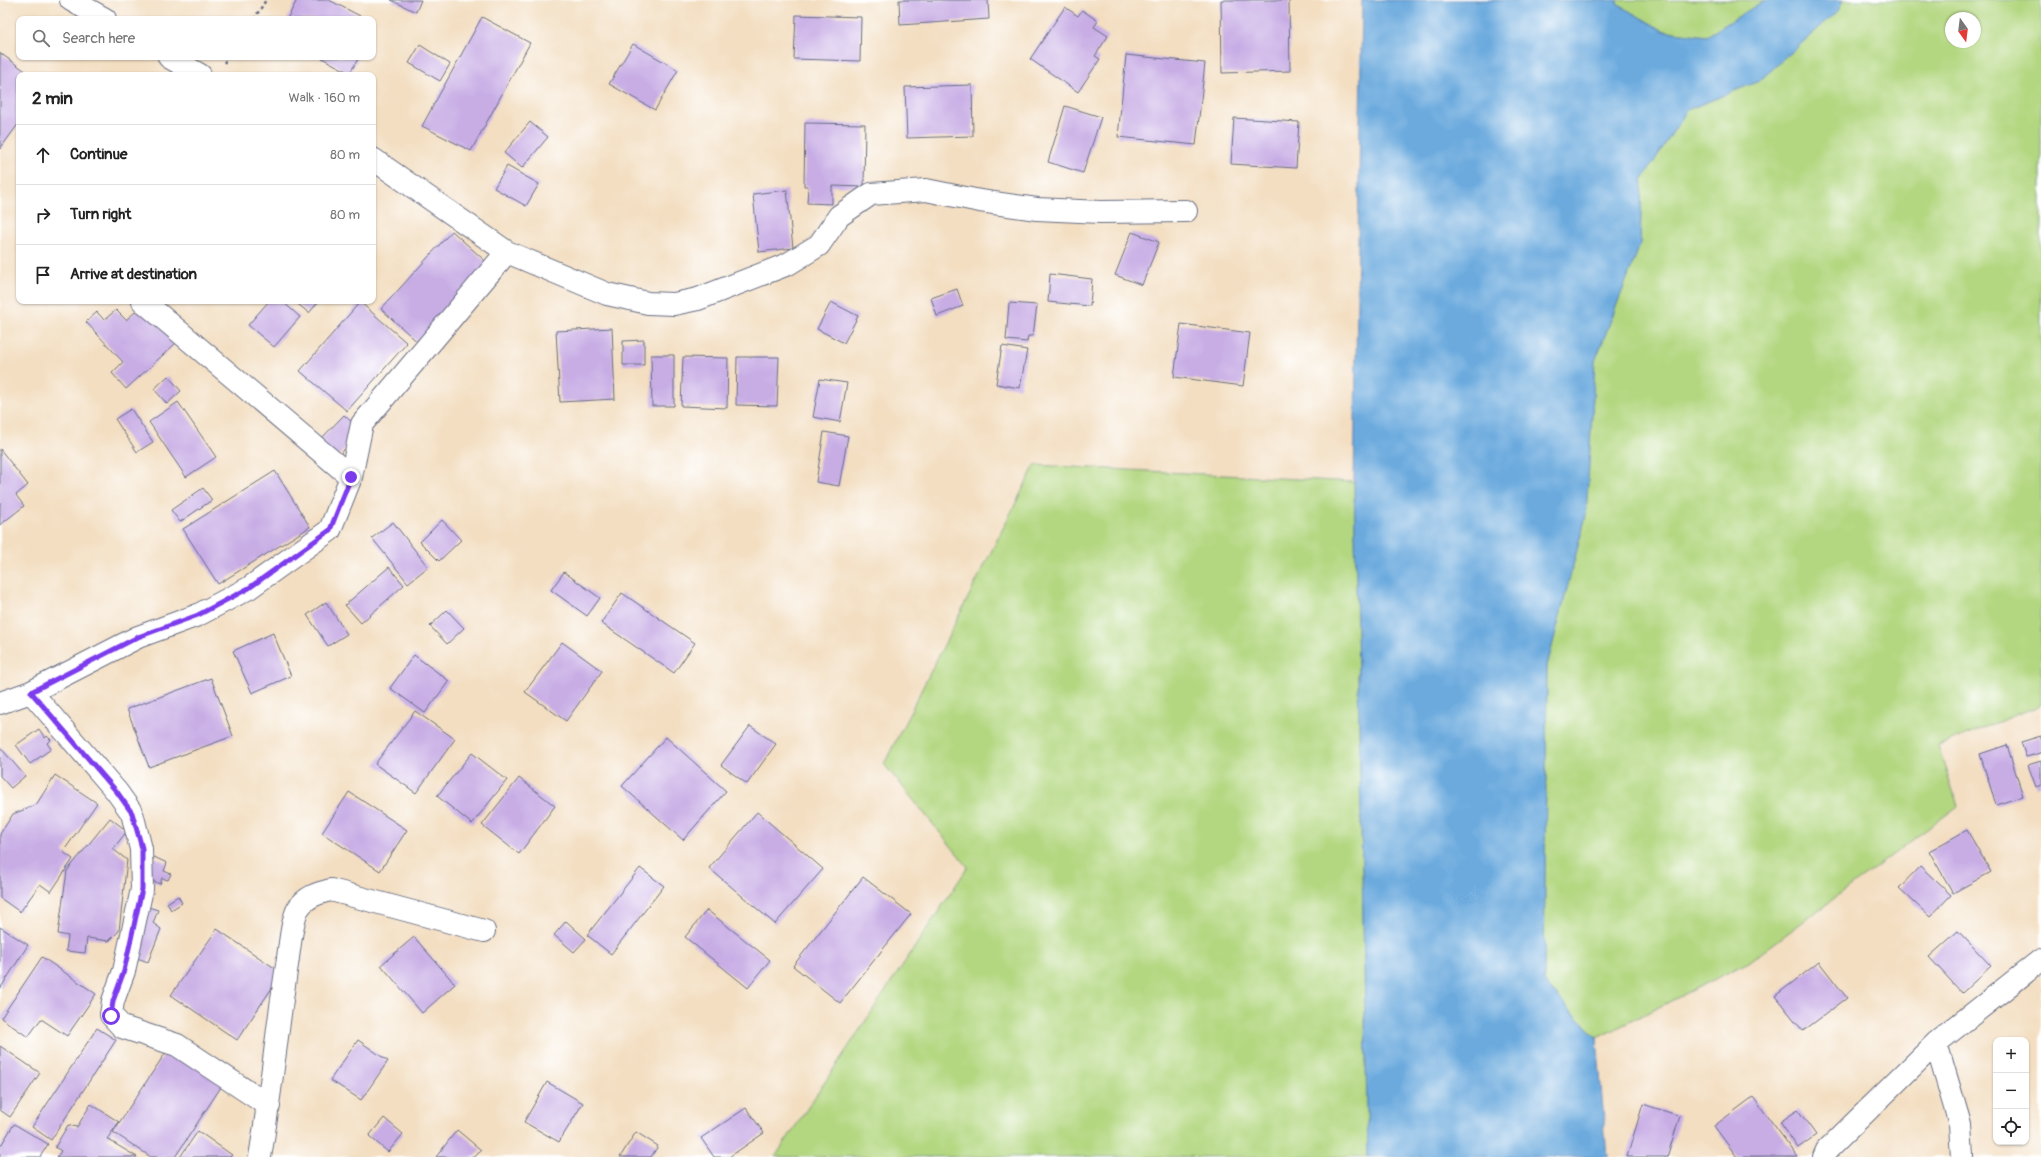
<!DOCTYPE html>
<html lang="en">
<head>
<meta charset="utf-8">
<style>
	:root { --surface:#fff; --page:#f2f2f2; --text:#222; --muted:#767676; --line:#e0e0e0 }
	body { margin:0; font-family:Pangolin,sans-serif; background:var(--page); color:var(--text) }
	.controls { position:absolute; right:12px; bottom:12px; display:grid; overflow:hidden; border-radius:8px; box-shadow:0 1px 3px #0004 }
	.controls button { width:36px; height:36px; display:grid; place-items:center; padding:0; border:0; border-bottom:1px solid var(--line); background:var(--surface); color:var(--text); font:20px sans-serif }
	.compass { position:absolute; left:1945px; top:12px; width:36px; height:36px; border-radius:50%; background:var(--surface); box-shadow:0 1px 3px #0004; rotate:166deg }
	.stop { position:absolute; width:12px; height:12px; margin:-9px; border:3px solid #7c3aed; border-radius:50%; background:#fff }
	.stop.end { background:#7c3aed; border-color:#fff; box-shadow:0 1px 4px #0008 }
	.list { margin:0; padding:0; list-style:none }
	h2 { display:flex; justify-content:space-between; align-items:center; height:52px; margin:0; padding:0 16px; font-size:17px }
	h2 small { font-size:13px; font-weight:400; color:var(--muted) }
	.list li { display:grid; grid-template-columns:26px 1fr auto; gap:12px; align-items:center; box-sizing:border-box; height:60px; padding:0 16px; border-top:1px solid var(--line) }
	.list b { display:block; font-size:15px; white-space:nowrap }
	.list em { font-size:13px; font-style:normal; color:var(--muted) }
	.icon { flex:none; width:22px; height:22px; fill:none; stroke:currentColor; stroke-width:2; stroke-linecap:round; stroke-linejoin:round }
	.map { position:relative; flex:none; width:2041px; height:1157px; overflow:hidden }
	.search { position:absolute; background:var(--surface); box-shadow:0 1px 3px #0004; left:16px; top:16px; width:360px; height:44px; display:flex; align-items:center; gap:10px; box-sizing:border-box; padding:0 14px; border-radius:8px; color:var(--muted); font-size:15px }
	.panel { position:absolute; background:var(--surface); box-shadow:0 1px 3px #0004; left:16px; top:72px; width:360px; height:232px; border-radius:8px }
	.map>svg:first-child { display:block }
	.green { fill:#b3d780; stroke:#67836f; fill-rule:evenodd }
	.water { fill:#6caade; stroke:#446c9e }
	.building { fill:#c8ade5 }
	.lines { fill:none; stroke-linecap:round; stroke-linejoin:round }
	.street-casing { stroke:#676c81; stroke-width:24 }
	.path { stroke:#676c81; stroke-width:2.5; stroke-dasharray:3 3; stroke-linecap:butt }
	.street { stroke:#fff; stroke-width:22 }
	.route { stroke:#7c3aed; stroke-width:5 }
</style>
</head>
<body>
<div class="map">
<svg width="2041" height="1157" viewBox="0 0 2041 1157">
	<rect width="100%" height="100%" fill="#fff"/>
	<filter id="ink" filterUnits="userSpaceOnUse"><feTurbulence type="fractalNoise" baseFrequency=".025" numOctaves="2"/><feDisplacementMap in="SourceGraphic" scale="8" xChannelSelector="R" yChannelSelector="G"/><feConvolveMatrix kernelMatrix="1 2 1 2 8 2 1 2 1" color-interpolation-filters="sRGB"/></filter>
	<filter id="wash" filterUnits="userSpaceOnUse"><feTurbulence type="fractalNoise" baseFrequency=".012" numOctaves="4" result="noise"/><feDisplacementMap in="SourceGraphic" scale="16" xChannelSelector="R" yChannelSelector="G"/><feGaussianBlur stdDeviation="0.9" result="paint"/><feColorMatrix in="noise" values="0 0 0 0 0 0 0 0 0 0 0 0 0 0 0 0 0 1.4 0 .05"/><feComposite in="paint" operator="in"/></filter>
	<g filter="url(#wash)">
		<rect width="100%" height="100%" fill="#f3dec1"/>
		<path class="green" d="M1617,0H1765L1707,36L1664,31L1617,4Z
			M1843,0H2041V705L1938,746L1958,806L1749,962L1597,1038L1544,982L1547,666L1586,515L1595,361L1640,245L1642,180L1687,110L1759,81L1838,11ZM1951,18H1975V42H1951Z
			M1035,465L1354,482L1368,1157H775L968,867L884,764Z"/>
		<path class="water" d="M1362,0H1617V4L1664,31L1707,36L1765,0H1843L1838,11L1759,81L1687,110L1642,180L1640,245L1595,361L1586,515L1547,666L1544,982L1597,1038L1607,1157H1368L1354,482Z"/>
		<g id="blocks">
			<path class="building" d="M297,0H329L366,19H287Z
				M391,0H421L416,12Z
				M899,0H988L989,19L900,25Z
				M1221,0H1289L1290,71L1222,73Z
				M1065,7L1078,16L1082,10L1098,21L1094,27L1108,36L1095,56L1100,59L1078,92L1030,59Z
				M796,15L861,17L860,61L794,59Z
				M482,17L530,43L471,151L422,126Z
				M633,44L678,70L655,110L609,84Z
				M420,45L450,64L440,81L409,63Z
				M0,53L31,75H19V123L0,149Z
				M1126,55L1205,63L1196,145L1118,137Z
				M320,57H359L350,73Z
				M972,85L973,136L907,138L905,87Z
				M1065,106L1101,117L1083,173L1048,162Z
				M1234,118L1299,122L1296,168L1231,164Z
				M530,122L548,137L522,168L504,153Z
				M805,123L865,124L864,187L832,186V204L807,203L808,186H804Z
				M507,166L539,184L526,206L494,188Z
				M787,190L793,248L759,252L753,194Z
				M452,231L493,268L422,346L381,309Z
				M1132,232L1159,242L1142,285L1115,275Z
				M1050,274L1092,279L1090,306L1048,302Z
				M957,289L963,306L937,316L931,298Z
				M269,301H282L300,317L274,347L248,325Z
				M294,301H319L309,313Z
				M360,302L407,343L347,411L300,371Z
				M831,302L858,316L844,343L817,329Z
				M1009,303L1037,305L1033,336H1028L1027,342L1006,340Z
				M142,306L176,343L126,389L112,373L123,362L86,322L97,312L104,320L116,310L126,320Z
				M1181,324L1250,333L1243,386L1174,377Z
				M612,328L615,399L560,402L556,331Z
				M644,340V365H623V341Z
				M1002,346L1027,350L1020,388L996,384Z
				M651,355H674V406H652Z
				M683,357L728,358L727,408L681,406Z
				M737,357H779L777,406L736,405Z
				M168,376L181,391L167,404L154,389Z
				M820,379L847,383L840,422L813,417Z
				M178,402L216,457L186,477L149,422Z
				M131,409L153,442L137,452L115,419Z
				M344,415L362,432L335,459L318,442Z
				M824,432L848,436L839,486L816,482Z
				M0,449L28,485L16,495L24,506L0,525Z
				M275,471L310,527L218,584L183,529Z
				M203,488L212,500L180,522L171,510Z
				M442,520L461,540L439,561L420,542Z
				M393,522L428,567L408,583L372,538Z
				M389,567L404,585L361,623L345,605Z
				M564,572L600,598L587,616L551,590Z
				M622,593L695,643L674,673L601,623Z
				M326,602L347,634L328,646L307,615Z
				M447,610L464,628L447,644L430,626Z
				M273,633L291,676L252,693L233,651Z
				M562,642L602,671L566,721L525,692Z
				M414,655L449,681L425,713L390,688Z
				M211,678L233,736L149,767L127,709Z
				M415,711L455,739L416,793L375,764Z
				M750,726L776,744L747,784L721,765Z
				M39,729L45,738L47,736L51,740L47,743L51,749L30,764L16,745Z
				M2041,736V753L2026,757L2021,742Z
				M666,737L726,791L683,840L622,786Z
				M2007,745L2023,796L1996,805L1980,754Z
				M0,747L25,776L11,788L0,776Z
				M472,753L507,780L472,824L437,796Z
				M2041,761V785L2036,787L2028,765Z
				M55,775L97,803L63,852L73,859L51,892L40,884L20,912L0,898V834L13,814L36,805Z
				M519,778L555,806L519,854L482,825Z
				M349,792L407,830L380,871L322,833Z
				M757,812L823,869L775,924L709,868Z
				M110,818L127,831L113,849L127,860L119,931L109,941L87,938L85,953L66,951L68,936L58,934L67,871Z
				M1967,830L1991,872L1953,893L1929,851Z
				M154,857L167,863L164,871L171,874L168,880L162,878L160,884L145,878Z
				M1920,866L1951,895L1930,917L1899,888Z
				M640,868L664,886L611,954L587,935Z
				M863,877L911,914L840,1003L793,966Z
				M178,896L182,903L171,910L167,903Z
				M145,906L158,910L153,923L161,929L148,962L118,951Z
				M707,910L770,960L748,988L685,937Z
				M566,921L586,939L574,952L554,935Z
				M0,927L28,945L0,989Z
				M217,929L282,973L237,1040L171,995Z
				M1958,931L1991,966L1962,993L1929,957Z
				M414,937L455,984L422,1013L381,965Z
				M42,957L96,994L67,1036L41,1019L28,1037L1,1018Z
				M1819,962L1847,998L1803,1031L1775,996Z
				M97,1028L116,1040L51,1140L32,1127Z
				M358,1040L388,1061L361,1100L330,1080Z
				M0,1046L40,1073L10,1117L0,1110Z
				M168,1049L223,1084L175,1157H151L113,1132Z
				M547,1082L583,1103L559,1142L524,1122Z
				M1753,1097L1798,1157H1737L1714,1126Z
				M91,1104L119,1122L107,1139L137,1157H57L61,1151L55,1147L68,1125L77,1127Z
				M1643,1104L1680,1116L1667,1157H1627Z
				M746,1108L764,1133L729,1157H714L701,1138Z
				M1798,1110L1816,1135L1798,1148L1780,1122Z
				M384,1118L403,1134L388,1152L369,1136Z
				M14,1124L48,1144L40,1157H0V1147Z
				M457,1130L481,1150L475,1157H436Z
				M198,1131L232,1155L230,1157H180Z
				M636,1132L658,1146L651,1157H620Z"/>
		</g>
	</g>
	<g filter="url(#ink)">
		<use href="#blocks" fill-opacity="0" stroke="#676c81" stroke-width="1"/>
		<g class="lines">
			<defs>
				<path id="street" d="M71,0L105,19
					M169,57L200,75
					M373,159L507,252L607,294L648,303L674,304L698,299L788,264L819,245L839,216L871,194L926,190L980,201L1037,209L1101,212L1186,211
					M143,301L351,477
					M31,692L117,792L132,813L141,849L142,889L124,971L113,1001L111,1015L122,1027L177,1045L269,1106
					M0,703L31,692L138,637L198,615L249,588L330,530L351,477L362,424L507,252
					M1936,1043L1960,1124L1962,1157
					M260,1157C271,1093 277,1029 287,965C289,952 292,919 298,909C306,896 319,893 331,890L484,931
					M1824,1157L1827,1150L1936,1043L2041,960"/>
			</defs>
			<use href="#street" class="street-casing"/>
			<path class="path" d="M254,19L266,0
				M224,63L228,57"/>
			<use href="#street" class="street"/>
		</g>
	</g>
	<g class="lines" filter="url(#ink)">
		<path class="route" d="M111,1016L113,1001L124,971L142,889V848L132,813L117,792L31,692L138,637L198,615L249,588L330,530L351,477"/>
	</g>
</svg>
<div class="controls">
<button>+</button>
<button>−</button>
<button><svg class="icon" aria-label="locate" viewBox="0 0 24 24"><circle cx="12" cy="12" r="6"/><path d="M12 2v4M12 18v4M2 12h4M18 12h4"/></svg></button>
</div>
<svg class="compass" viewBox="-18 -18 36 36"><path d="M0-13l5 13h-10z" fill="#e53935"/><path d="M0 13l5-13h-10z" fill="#767676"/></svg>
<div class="stop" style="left:111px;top:1016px"></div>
<div class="stop end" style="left:351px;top:477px"></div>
<div class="search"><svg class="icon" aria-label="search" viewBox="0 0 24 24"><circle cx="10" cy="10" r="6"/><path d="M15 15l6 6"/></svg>Search here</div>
<section class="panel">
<h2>2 min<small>Walk · 160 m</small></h2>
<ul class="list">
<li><svg class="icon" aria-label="ahead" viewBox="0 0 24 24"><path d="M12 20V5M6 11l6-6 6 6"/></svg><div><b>Continue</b></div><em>80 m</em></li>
<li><svg class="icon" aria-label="right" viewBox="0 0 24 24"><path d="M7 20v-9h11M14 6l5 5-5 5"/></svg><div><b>Turn right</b></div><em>80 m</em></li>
<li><svg class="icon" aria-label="arrive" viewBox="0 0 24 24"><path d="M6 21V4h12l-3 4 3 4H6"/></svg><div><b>Arrive at destination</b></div></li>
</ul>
</section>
</div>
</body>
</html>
